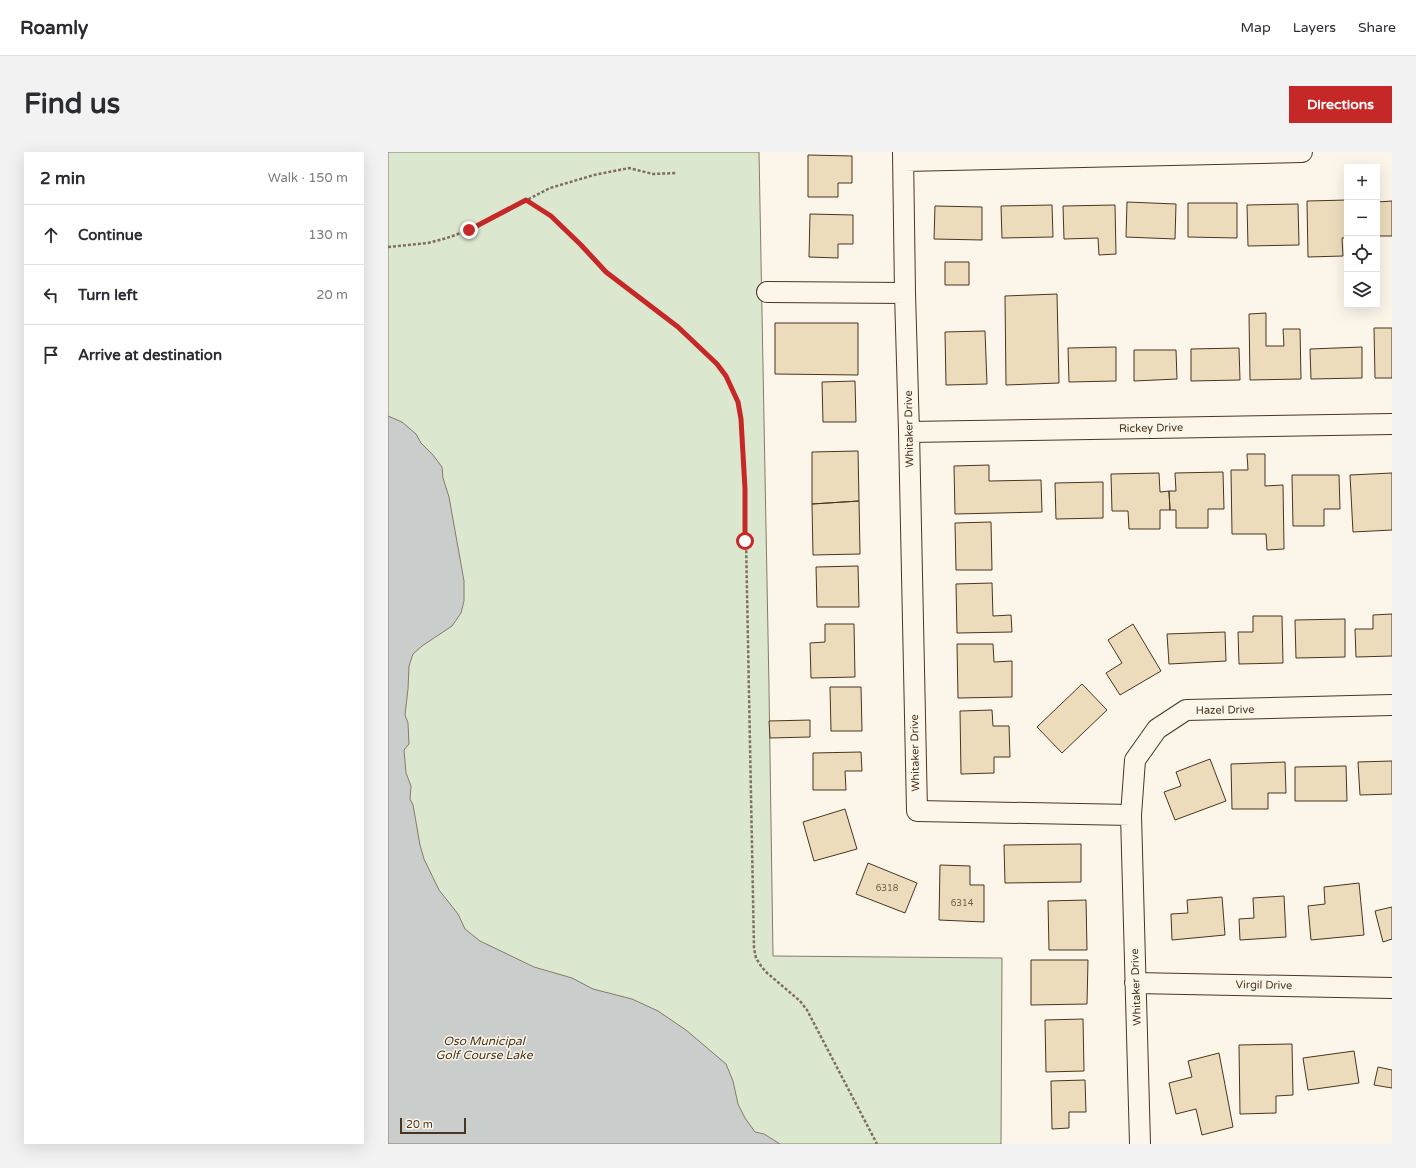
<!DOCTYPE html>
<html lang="en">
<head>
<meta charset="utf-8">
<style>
	:root { --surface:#fff; --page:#f2f2f3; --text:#2b2b33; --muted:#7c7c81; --line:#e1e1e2; --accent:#c62828 }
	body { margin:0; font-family:"Varela Round",sans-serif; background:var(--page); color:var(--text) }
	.controls { position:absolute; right:12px; top:12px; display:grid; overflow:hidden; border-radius:0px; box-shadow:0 4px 16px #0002 }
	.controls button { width:36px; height:36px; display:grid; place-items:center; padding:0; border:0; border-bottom:1px solid var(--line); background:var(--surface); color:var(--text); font:20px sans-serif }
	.scale { position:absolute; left:12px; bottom:10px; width:66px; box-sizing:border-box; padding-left:4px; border:2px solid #4a3520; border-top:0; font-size:11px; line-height:14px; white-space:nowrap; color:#4a3520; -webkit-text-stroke:3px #fbf6e9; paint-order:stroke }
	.stop { position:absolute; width:12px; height:12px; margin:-9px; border:3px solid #c62828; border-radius:50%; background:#fff }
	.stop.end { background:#c62828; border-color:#fff; box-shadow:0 1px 4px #0008 }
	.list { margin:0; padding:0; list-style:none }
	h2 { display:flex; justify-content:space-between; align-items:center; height:52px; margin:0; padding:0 16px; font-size:17px }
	h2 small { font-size:13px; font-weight:400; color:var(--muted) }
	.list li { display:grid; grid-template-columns:26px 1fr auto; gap:12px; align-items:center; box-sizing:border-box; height:60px; padding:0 16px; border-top:1px solid var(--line) }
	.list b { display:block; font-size:15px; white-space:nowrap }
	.list em { font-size:13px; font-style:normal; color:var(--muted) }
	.icon { flex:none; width:22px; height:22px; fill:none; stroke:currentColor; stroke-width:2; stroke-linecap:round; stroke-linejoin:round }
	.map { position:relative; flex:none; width:1004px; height:992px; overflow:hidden; border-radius:0px }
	header { display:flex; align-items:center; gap:24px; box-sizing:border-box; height:56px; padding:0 20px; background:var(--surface); border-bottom:1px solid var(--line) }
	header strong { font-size:19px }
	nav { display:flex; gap:22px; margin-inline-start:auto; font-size:14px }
	.intro { display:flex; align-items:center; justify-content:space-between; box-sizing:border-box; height:96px; padding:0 24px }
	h1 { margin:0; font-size:28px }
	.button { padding:10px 18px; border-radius:0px; background:var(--accent); color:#fff; font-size:14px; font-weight:700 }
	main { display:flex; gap:24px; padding:0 24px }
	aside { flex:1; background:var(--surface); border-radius:0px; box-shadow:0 4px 16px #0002 }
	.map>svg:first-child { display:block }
	.green { fill:#dce7d0; stroke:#887966 }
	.water { fill:#c9cecd; stroke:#887966 }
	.building { fill:#ecdcbc; stroke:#4a3520 }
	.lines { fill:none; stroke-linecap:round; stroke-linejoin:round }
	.minor-casing { stroke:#4a3520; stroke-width:22 }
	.path { stroke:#7f6f5c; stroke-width:2.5; stroke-dasharray:3 2; stroke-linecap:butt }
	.minor { stroke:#fbf6e9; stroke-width:20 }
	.route { stroke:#c62828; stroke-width:5 }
	.labels { text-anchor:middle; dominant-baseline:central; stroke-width:3; stroke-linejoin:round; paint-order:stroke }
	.number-label { font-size:9px; fill:#725f47 }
	.street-label { font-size:11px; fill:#4a3520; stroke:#fbf6e9 }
	.water-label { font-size:12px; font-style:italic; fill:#4a3520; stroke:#fbf6e9 }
</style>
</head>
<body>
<header>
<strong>Roamly</strong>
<nav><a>Map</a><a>Layers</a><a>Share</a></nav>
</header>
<div class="intro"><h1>Find us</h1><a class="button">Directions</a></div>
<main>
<aside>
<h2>2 min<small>Walk · 150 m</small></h2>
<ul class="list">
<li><svg class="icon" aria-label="ahead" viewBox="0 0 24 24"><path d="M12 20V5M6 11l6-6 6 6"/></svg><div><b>Continue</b></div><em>130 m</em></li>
<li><svg class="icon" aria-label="left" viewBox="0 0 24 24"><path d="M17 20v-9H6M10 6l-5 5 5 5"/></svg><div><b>Turn left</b></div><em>20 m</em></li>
<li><svg class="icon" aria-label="arrive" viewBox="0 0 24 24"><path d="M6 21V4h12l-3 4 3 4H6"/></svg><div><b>Arrive at destination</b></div></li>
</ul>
</aside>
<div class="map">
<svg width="1004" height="992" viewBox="0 0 1004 992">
	<rect width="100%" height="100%" fill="#fbf6e9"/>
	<path class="green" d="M0,0H371L381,536L385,804L614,806L613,992H0Z"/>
	<path class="water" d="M0,264L14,270L28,282L33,291L45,303L54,315L55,326L61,345L76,429V449L73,461L64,474L34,494L25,502L21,514L20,537L17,563L20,571L21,592L16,598L18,621L23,634L22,647L25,653L32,693L36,707L51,738L70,762L77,777L92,789L146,815L184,826L205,837L244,847L270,859L298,878L338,912L345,929L350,952L357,966L367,980L376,982L392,992H0Z"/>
	<path class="building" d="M420,3L464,4V31H450V45H420Z
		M959,48V86H954L955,104L920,105L919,49Z
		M1004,49V84H989V50Z
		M739,50L788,52L787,87L738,85Z
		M800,51H849V86L800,85Z
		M910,52L911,93L860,94L859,53Z
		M664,53L665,85L614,86L613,54Z
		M727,53L728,102L711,103L710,86L676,87L675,54Z
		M547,54L594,55V88L546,87Z
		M422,62L465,63V92H450V106L421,105Z
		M557,110H581V133H557Z
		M669,142L671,231L618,233L617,144Z
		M878,161V194H896L895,177H912L913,227L862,228L861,162Z
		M387,171H470V223L387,222Z
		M986,176H1004V226H987Z
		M597,179L599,232L558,233L557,180Z
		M728,195V229L681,230L680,196Z
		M974,195V226L923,227L922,197Z
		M851,196L852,228L803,229V197Z
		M746,198H788L789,227L746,229Z
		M467,229L468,270H435L434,230Z
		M470,299L471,349L424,352V300Z
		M859,302H877V334L895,333L896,397L879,398L878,382H844L843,318H860Z
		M601,313V329L653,328L654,360L567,362L566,314Z
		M835,320L836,357H820V376H788V358H782L781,339H788L787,321Z
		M771,321L772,340L781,339L782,358H772V377H741L740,359H724L723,322Z
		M1004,321V378L965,380L962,323Z
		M904,323H951L952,357H936V374H905Z
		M715,330V366L668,367L667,331Z
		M471,349L472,402L425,403L424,352Z
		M603,370L604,418H568L567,371Z
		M470,414L471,455H429L428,415Z
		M604,431L605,464L623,463L624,480L569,481L568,432Z
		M1004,462V504L968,505L967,477H985V463Z
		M865,464H894L895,511L851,512L850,480H865Z
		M957,467V505L908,506L907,468Z
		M437,472H466L467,525L423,526L422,491L437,490Z
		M745,472L773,519L732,543L718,521L734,511L720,488Z
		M837,480L838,509L781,512L779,482Z
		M569,492H605L606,510L624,509V545L570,546Z
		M694,532L719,558L674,601L649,575Z
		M442,535H473L474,579H443Z
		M604,558L605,574H621L622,605H606V621L573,622L572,559Z
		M422,568V585L382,586L381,569Z
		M473,600L474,619H457L458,638H425V601Z
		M822,607L838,649L787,668L776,640L793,634L788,620Z
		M1004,609V642L972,643L970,610Z
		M897,610L898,641H880V657H844L843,612Z
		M958,614L959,649H907V615Z
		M457,657L469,697L426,709L415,670Z
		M693,692V730L617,731L616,693Z
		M480,711L529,731L517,761L468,742Z
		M552,713L582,714V733H596V770L551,768Z
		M971,731L976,783L923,788L920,754L937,752L936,735Z
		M896,744L898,785L852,788L851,767L866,766L865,746Z
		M834,745L837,783L784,788L783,762L800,761L799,748Z
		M698,748L699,798H661L660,749Z
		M1004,755V787L995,790L987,759Z
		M643,808H700L699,852L643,853Z
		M695,867L696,919L658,920L657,868Z
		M904,892L905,943L888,944V961L852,962L851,893Z
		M966,899L971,931L920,938L915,906Z
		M831,901L845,975L814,983L808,957L788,962L781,931L804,925L800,909Z
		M990,915L1004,918V936L986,933Z
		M697,928L698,960H681V976L664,977L663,929Z"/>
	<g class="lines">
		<defs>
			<path id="minor" d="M515,0L517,141L521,280L529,659L743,663
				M516,9L914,0
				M379,140L517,141
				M521,280L1004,272
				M747,831L1004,836
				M752,992L743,663L747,608L769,577L798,558L1004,553"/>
		</defs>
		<use href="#minor" class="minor-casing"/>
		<path class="path" d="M138,48L163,64L193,93L218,120L290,175L313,196L338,223L350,250L353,267L357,337L366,796L368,806L373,814L378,820L412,849L419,858L489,992
			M0,95L40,91L59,86L81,78L162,36L206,23L241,16L265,22L288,21"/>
		<use href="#minor" class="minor"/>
	</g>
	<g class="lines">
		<path class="route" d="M81,78L138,48L163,64L193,93L218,120L290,175L329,212L338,224L350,250L353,267L357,337V389"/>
	</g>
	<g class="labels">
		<g class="number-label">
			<text x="499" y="736">6318</text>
			<text x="574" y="751">6314</text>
		</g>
		<g class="street-label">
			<text transform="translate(763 276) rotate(-1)">Rickey Drive</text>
			<text transform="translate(521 277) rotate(-91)">Whitaker Drive</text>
			<text transform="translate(837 558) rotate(-1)">Hazel Drive</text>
			<text transform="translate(527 601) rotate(-91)">Whitaker Drive</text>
			<text transform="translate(876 833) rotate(1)">Virgil Drive</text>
			<text transform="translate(748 835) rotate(-92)">Whitaker Drive</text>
		</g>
		<g class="water-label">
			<text x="96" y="889">Oso Municipal<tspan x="96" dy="14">Golf Course Lake</tspan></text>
		</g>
	</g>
</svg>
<div class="controls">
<button>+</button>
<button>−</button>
<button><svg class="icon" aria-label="locate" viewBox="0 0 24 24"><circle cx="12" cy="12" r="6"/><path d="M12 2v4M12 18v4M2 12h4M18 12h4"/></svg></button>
<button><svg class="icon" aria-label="layers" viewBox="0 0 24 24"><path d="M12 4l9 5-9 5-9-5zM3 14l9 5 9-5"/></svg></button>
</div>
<div class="scale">20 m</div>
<div class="stop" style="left:357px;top:389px"></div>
<div class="stop end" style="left:81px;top:78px"></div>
</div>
</main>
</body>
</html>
